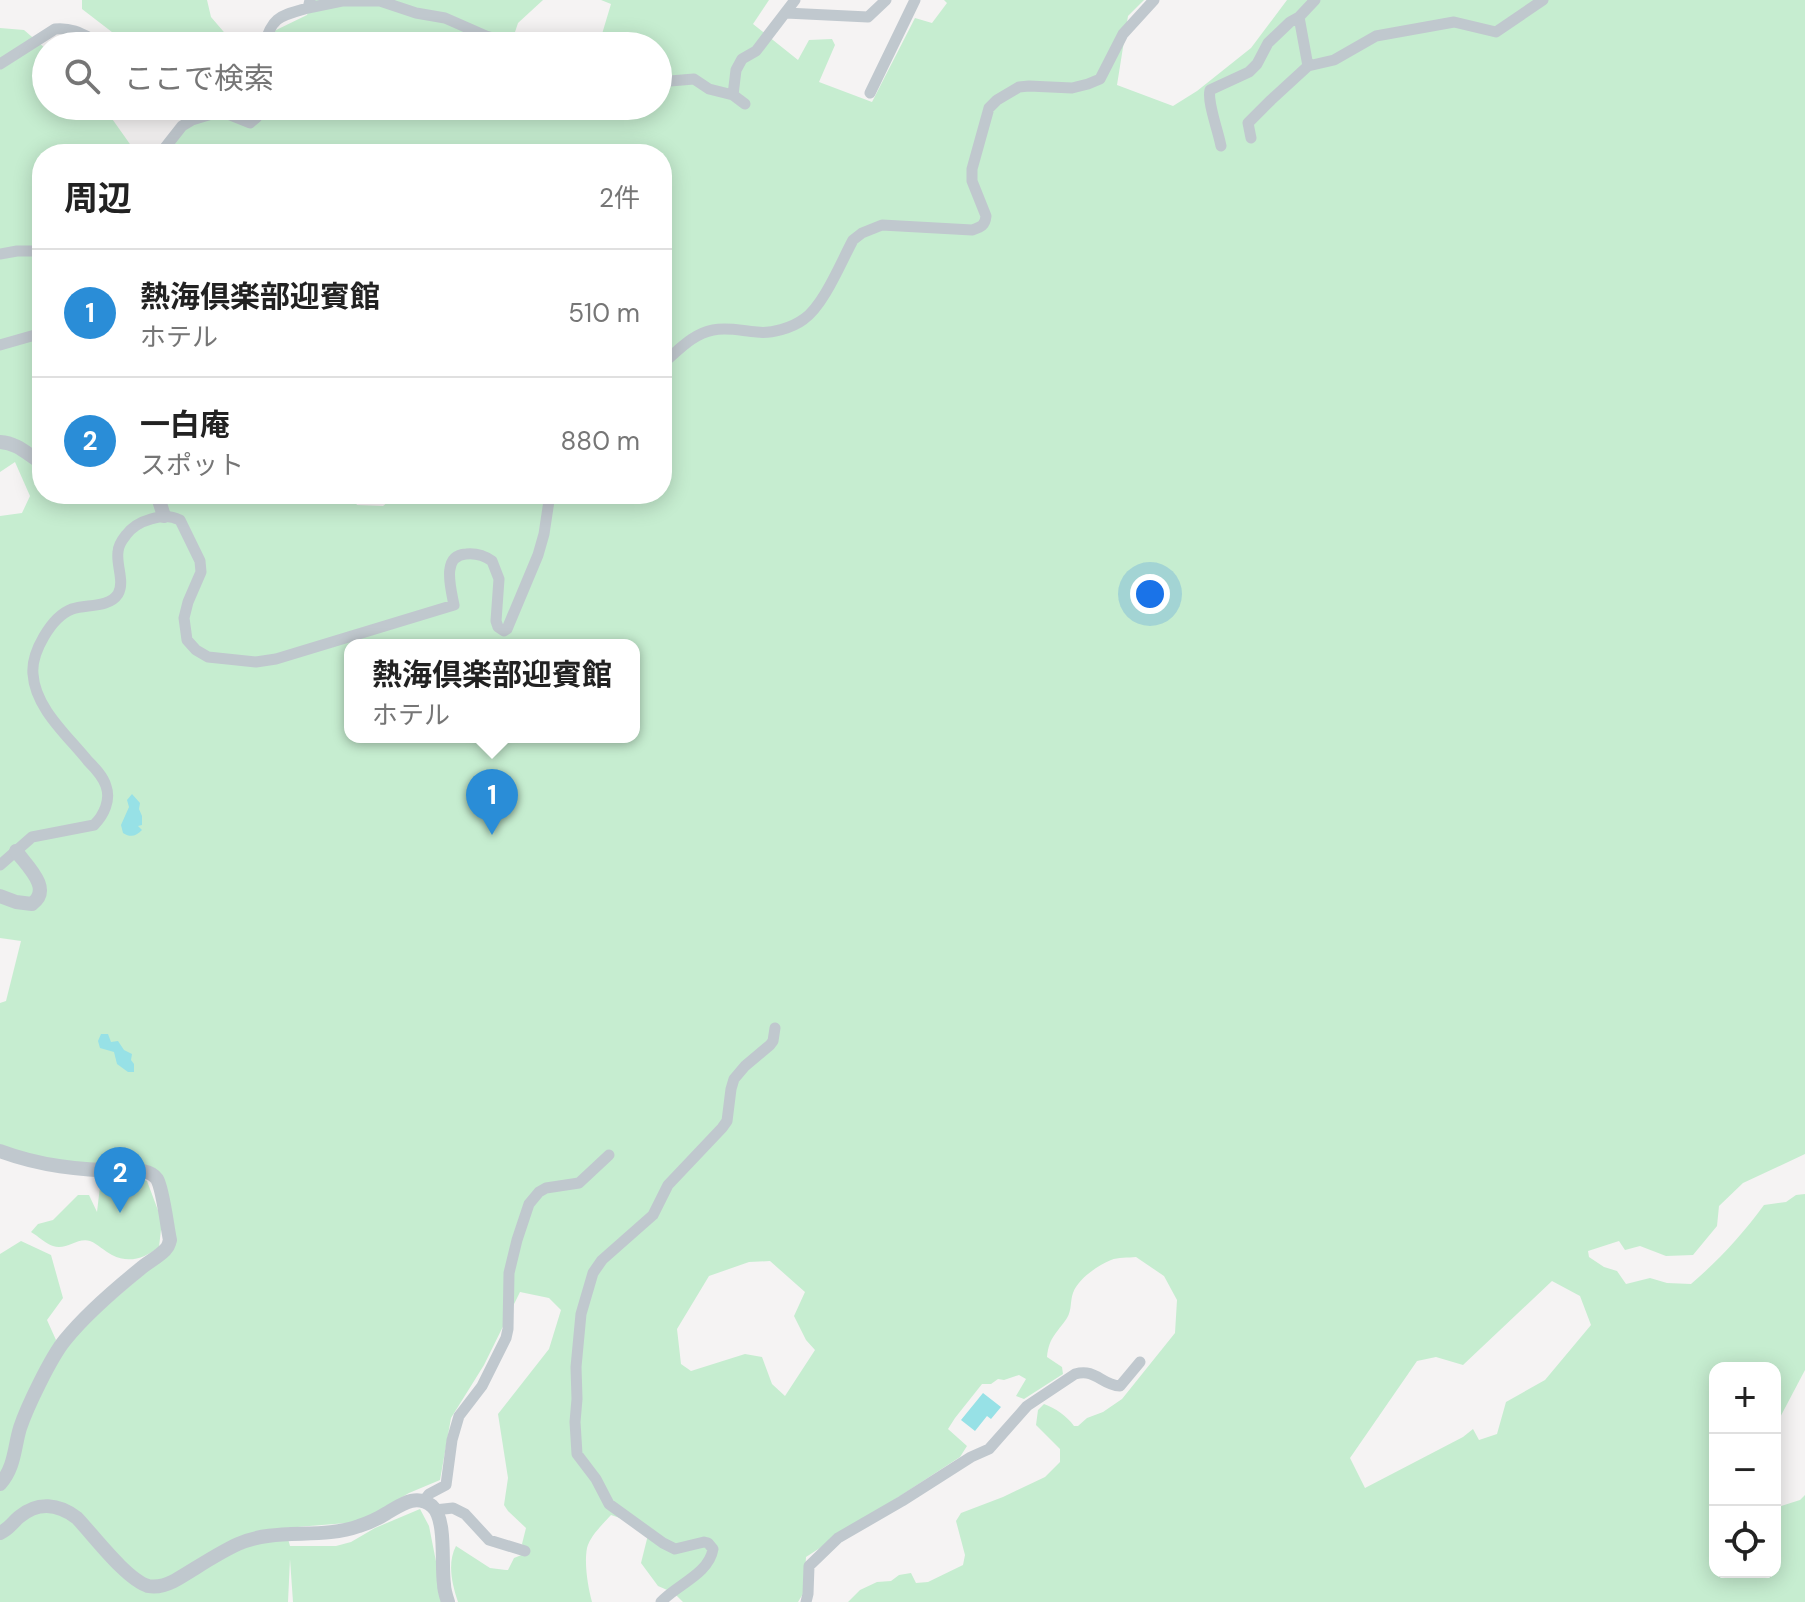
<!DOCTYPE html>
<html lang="ja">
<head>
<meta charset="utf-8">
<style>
	:root { --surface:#fff; --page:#f2f2f2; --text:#222; --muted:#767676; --line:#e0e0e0; --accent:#2a8dd7 }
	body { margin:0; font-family:"DM Sans","Noto Sans JP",sans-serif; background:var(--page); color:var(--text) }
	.controls { position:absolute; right:24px; bottom:24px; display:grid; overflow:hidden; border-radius:16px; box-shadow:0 4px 20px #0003 }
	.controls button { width:72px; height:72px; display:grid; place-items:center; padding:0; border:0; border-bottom:2px solid var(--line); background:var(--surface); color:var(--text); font:40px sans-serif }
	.you { position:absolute; left:1150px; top:594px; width:28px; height:28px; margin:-20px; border:6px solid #fff; border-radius:50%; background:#1a73e8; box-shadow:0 0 0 12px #1a73e833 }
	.badge { display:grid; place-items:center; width:52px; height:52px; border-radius:50%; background:var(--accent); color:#fff; font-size:26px; font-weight:700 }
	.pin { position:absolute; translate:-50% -66px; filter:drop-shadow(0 2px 4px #0008) }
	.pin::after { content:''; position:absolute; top:42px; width:28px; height:24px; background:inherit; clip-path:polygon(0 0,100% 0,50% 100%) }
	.popup { position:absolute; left:344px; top:639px; width:296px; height:104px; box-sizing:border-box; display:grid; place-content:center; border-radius:16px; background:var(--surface); filter:drop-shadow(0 2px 6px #0005); font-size:26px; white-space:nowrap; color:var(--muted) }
	.popup b { font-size:30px; color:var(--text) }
	.popup::after { content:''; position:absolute; left:50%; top:100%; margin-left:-16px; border:16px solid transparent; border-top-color:var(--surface) }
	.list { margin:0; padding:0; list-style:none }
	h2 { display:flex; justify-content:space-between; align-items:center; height:104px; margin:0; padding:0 32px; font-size:34px }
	h2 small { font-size:26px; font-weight:400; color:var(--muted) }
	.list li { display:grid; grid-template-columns:52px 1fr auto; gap:24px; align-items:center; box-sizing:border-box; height:128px; padding:0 32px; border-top:2px solid var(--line) }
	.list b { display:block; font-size:30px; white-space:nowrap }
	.list p { margin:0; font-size:26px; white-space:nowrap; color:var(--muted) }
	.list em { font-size:26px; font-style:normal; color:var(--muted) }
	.icon { flex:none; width:44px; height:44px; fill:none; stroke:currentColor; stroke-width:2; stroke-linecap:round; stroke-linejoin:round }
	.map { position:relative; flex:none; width:1805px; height:1602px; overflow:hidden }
	.search { position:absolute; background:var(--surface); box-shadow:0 4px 20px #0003; left:32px; top:32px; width:640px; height:88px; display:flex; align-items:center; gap:20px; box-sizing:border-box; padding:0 28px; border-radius:44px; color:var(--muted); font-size:30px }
	.panel { position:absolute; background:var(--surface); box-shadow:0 4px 20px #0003; left:32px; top:144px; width:640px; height:360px; border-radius:32px }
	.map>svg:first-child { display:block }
	.green { fill:#c6edd0; fill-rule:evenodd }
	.water { fill:#97e1e6 }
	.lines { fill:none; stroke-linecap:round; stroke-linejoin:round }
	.minor { stroke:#c0c8ce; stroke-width:11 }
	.tertiary { stroke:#c0c8ce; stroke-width:14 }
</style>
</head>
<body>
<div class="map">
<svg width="1805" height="1602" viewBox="0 0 1805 1602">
	<rect width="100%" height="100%" fill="#f5f3f3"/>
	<path class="green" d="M82,0H207L211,17L229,38L256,42V46H193L187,36L162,38L140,45L121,39L82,9Z
		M313,0H543L518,23L515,32L526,46H270L272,32L307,15Z
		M601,0H769L753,24L798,60L809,40L832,39L835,45L819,82L872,102L915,18L932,23L947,3L944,0H1144L1128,16L1117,85L1173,106L1197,91L1251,48L1287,0H1805V1154L1743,1183L1719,1206L1717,1226L1693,1255L1666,1256L1640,1246L1625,1250L1619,1241L1588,1251L1589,1257L1604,1267L1617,1271L1626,1284L1650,1278L1667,1283L1691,1284C1719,1260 1742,1235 1764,1205L1786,1202L1796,1195L1805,1194V1370L1775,1427V1368H1715V1460L1711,1461L1715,1475V1572H1775V1508L1800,1500L1805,1495V1602H848L860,1590L877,1582L891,1581L899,1575L911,1573L916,1583L928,1582L963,1565L965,1555L956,1521L961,1513L1003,1497L1045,1477L1060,1462V1449L1036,1425L1038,1410L1044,1404C1055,1408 1067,1416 1074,1426H1078L1087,1418L1103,1412L1122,1399L1175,1333L1177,1300L1164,1276L1136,1257C1128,1258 1118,1257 1111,1260C1097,1266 1078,1279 1073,1293C1070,1301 1072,1310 1067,1318C1057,1333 1049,1337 1047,1357L1062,1367L1063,1374L1024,1399L1016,1396L1026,1379L1019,1375L1004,1380L998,1379L991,1384H982L955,1418L948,1429L967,1446L960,1457L806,1557L804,1592L798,1602H683L674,1593L658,1586L641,1563L648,1535L626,1520L611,1515C603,1524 590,1536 587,1548C584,1564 588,1587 592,1602H458C452,1584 447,1563 456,1546L490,1568L506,1570H508L514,1558L524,1554L526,1550L522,1544L526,1528L508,1511L504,1505L508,1478L498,1414L549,1349L561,1310L549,1298L520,1292L484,1365L451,1418L440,1480L409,1493L359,1522L285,1528L290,1546H336L351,1542L375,1528L420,1509L429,1526L444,1602H293L290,1559L288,1602H0V1254L21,1241L51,1255L63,1298L47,1320L56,1340L45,1378L65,1345L90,1320L171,1251L163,1179L61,1165L0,1148V1003L6,1001L21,941L0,938V516L22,513L30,496L15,462L0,472V28L24,30L46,49V106H103L137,154H42V494H350L357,505L383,506L398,494H662V154H153L189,122L219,112L220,106H584L596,116L612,110L614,106H658V46H611L602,34L611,4ZM350,645H634V737H350ZM770,1261L805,1292L794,1316L806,1340L815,1350L785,1396L772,1384L762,1357L745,1354L691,1371L681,1364L677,1329L709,1276L749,1262ZM1552,1281L1580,1296L1591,1325L1545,1380L1506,1402L1497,1434L1479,1440L1473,1429L1463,1437L1365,1488L1350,1458L1417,1361L1436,1357L1463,1365Z
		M137,1177L147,1181L162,1221L159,1247C145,1258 129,1264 112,1255C104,1251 98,1244 90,1241C77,1237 66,1251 53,1246C46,1244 38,1236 31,1232L38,1224L53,1220L78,1195H89L97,1212L101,1178Z"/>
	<path class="water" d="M132,794L140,803L139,809L142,816V825L138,826L142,830C136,836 131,838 123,833L121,825L129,807L127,800Z
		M101,1034H108L111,1042L118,1041L124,1050L132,1054L131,1060L134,1064V1072H128L117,1064L114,1052L100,1048L98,1041Z
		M983,1393L1001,1407L991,1419L987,1416L975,1431L961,1420Z"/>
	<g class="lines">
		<path class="minor" d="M308,8L342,1H380L416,13L445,18L486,36L500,40L522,39L536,42L541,46
			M786,13L868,17L886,0
			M1299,17L1308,66
			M264,46C272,16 280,16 308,8L310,0
			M0,64L55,29C72,27 84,35 98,42L101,46
			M658,82L694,79L709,89L733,95
			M870,93L915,0
			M745,104L733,95L736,70L742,59L756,51L795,0
			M591,106L596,109H602L604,106
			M1251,138L1248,123L1271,100L1308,66L1334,60L1376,36L1454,22L1496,32L1543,0
			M1221,146C1218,130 1207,102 1210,90L1249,72L1257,64L1268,43L1290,22L1299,17L1315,0
			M160,154L182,126L192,120L215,113H225L250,123L257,117L259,106
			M0,254L17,251H42
			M0,345L42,333
			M662,364C678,351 692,334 713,330C728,327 742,331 757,332C771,334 792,328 804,319C824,305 841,262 853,240L862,233L882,225L972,230C981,227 985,226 986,216L972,181V169L989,108L997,100L1019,87L1029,86L1072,88L1088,84L1100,79L1123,34L1154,0
			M0,865L32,837L94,825C104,815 111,800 106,786C103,776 95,768 88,761C68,736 35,708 33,674C31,653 51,617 72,609C86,604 109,608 118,594C125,582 116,565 118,552C118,546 122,540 126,535C132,527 140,522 151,519C162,516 169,515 180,520L200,561L201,572L188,602L184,618L187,640L196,650L208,657L256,662L276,659L454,605C451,589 441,555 466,554C476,553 485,556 492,561L499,579L496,621L498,627L504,631L507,629L538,555L544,534L550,494
			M423,1502L429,1494L446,1485L452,1440L459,1416L482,1386L506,1338L508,1329L509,1273L517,1240L529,1204L539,1192L546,1188L579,1183L609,1155
			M435,1510L453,1508L465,1514L489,1540L525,1551
			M661,1602C676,1585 709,1574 713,1549L708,1543L704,1542L675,1549L663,1543L609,1504L596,1479L577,1454L575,1422L577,1399L576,1367L581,1314L593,1273L602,1260L653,1215L668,1185L722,1128L727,1121L731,1089L734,1079L745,1066L770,1045L773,1041L775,1028
			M806,1602L808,1594L809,1566L838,1538L902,1501L971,1457L989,1449L1027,1406L1075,1374C1096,1368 1101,1385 1120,1386L1140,1362"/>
		<path class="tertiary" d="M0,442C18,443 28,455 42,463
			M157,494L164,516
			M0,896L16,902L32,904C53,889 27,866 16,851
			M0,1151C40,1166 80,1170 122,1171C134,1171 149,1168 157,1179C163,1189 167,1226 170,1240C168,1246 169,1246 165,1250C157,1258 148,1262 140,1269C114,1290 86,1314 65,1340C51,1357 27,1407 20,1428C14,1448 15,1467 0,1484
			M0,1533C9,1529 12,1523 19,1517C38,1501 59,1504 77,1518C94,1536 126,1579 148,1586C157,1588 166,1585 174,1581C195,1569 216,1554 238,1544C276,1527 320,1540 359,1526C369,1523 379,1518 387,1513C401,1505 416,1493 432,1506C447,1519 441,1565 444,1584C444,1590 446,1596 448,1602"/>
	</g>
</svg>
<div class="controls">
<button>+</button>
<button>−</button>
<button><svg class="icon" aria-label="locate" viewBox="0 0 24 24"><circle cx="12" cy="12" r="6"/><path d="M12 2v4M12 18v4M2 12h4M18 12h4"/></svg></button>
</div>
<div class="you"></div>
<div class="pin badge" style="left:492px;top:835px">1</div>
<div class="popup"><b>熱海倶楽部迎賓館</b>ホテル</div>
<div class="pin badge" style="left:120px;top:1213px">2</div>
<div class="search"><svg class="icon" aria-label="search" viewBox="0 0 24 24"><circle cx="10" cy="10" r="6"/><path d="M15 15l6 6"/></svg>ここで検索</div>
<section class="panel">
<h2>周辺<small>2件</small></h2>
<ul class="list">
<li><span class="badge">1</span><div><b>熱海倶楽部迎賓館</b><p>ホテル</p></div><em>510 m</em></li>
<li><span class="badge">2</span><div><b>一白庵</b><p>スポット</p></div><em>880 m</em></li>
</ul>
</section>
</div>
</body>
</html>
